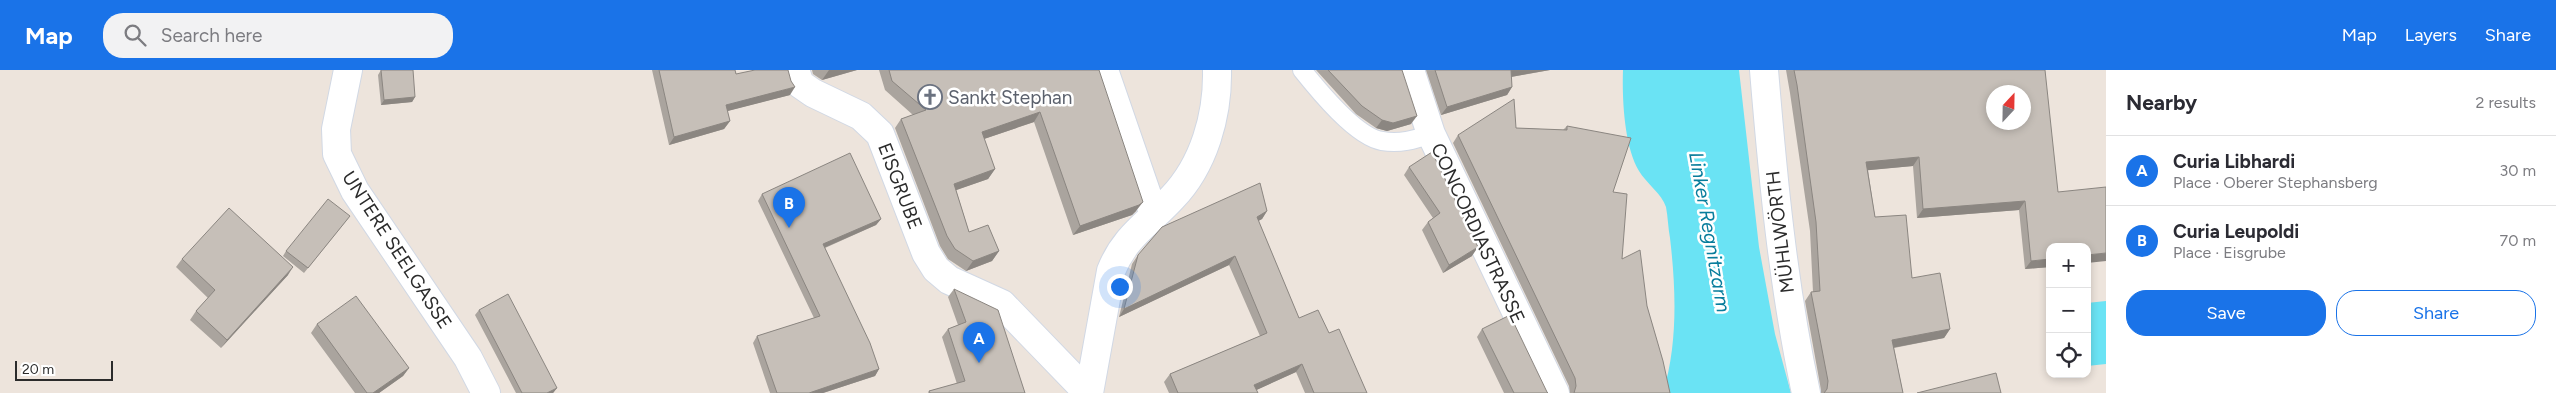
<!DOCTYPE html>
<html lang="en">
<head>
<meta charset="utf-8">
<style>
	:root { --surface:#fff; --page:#f2f2f3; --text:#2b2b33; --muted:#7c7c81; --line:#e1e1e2; --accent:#1a73e8 }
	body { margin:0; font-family:Figtree,sans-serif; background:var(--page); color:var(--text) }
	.controls { position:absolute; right:15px; bottom:15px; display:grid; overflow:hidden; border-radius:10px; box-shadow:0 2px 8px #0003 }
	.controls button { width:45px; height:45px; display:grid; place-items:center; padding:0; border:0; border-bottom:1px solid var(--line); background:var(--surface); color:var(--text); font:25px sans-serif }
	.compass { position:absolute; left:1986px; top:15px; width:45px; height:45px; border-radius:50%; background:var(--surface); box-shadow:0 2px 8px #0003; rotate:22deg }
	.scale { position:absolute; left:15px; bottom:12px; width:98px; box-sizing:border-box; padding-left:5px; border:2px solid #2b2b2b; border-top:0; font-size:14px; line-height:18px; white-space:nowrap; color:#2b2b2b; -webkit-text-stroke:4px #fff; paint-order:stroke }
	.you { position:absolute; left:1119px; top:216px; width:18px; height:18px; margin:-12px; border:4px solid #fff; border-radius:50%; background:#1a73e8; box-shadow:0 0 0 8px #1a73e833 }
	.badge { display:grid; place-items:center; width:32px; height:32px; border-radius:50%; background:var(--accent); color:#fff; font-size:16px; font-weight:700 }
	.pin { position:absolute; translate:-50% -41px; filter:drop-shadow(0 1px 2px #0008) }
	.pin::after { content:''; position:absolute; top:26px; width:18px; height:15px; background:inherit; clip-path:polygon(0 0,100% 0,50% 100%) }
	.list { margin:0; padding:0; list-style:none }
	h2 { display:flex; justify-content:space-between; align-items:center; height:65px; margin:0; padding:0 20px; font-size:21px }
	h2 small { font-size:16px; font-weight:400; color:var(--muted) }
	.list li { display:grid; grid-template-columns:32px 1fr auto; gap:15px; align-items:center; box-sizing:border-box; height:70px; padding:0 20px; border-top:1px solid var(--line) }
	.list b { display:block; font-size:19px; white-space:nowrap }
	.list p { margin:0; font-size:16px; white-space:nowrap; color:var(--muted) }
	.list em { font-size:16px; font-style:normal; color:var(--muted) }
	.actions { display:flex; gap:10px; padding:15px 20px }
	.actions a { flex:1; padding:11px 0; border:1px solid var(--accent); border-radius:20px; text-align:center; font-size:18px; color:var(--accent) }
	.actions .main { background:var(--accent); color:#fff }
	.icon { flex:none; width:28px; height:28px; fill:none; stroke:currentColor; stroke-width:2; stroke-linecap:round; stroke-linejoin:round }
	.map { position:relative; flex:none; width:2106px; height:323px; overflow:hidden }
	header { display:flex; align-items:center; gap:30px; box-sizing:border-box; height:70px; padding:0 25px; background:var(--accent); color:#fff }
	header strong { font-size:24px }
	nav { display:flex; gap:28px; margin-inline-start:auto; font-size:18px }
	.search { width:350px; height:45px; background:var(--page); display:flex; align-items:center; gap:12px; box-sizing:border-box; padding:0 18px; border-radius:20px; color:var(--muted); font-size:19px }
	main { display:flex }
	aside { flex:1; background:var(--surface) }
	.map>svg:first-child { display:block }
	.water { fill:#6ae3f4 }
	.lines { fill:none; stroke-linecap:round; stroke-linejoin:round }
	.service-casing { stroke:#d1d8e4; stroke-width:20 }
	.minor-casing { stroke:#d1d8e4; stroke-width:30 }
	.service { stroke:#fff; stroke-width:18 }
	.minor { stroke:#fff; stroke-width:28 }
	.wall { fill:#aaa49e }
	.shaded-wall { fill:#8b8681 }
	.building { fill:#c6bfb8; stroke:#8b8681; fill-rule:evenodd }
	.labels { text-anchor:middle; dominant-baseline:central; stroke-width:5; stroke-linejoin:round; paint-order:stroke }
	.worship-label { font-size:19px; fill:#5b616d; stroke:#fff; text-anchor:start }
	.street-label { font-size:19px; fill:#2b2b2b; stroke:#fff }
	.water-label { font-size:20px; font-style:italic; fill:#087d9c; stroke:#fff }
</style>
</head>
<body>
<header>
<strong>Map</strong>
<div class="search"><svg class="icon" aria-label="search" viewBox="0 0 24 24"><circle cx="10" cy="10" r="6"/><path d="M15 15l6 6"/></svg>Search here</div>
<nav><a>Map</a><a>Layers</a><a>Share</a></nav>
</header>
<main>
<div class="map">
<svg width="2106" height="323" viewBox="0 0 2106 323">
	<rect width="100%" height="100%" fill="#ede4dc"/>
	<path class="water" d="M1623,0H1739L1759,177L1775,264L1791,323H1663C1678,273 1676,219 1670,168C1668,158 1668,147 1666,137C1662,124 1646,113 1639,101C1624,76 1622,28 1623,0Z
		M2106,231V294L2087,296V233Z"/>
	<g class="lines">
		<defs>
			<path id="service" d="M1302,0C1318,20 1356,67 1382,71C1400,74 1414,70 1431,64"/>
			<path id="minor" d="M348,0L336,59L337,84L355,121L468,288L486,323
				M795,0L800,14L813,23L861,46L880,64L926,183L936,199L949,210L1002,234L1088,323
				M1104,0L1154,145
				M1410,0L1431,64L1555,323
				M1764,0C1773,109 1783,216 1806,323
				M1089,323L1111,201C1125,166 1148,154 1172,128C1204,95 1218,45 1217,0"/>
		</defs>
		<use href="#service" class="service-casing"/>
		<use href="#minor" class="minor-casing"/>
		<use href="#service" class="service"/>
		<use href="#minor" class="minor"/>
	</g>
	<path class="wall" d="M381,0L415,27L412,32L381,35L378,5Z
		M652,0H735L736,4L790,25L727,41L730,51L724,59L669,75Z
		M812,0H857L822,10L813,4Z
		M879,0H1099L1136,141L1132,145L1073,165L1034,52L984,69L995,99L988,109L956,120L969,162L999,181L992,191L966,201L948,189L940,176L895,58L901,49L913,45L885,20Z
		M1316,0H1402L1411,54L1387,61L1376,58L1356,44Z
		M1426,0H1550L1511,7L1512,17L1507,25L1441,45Z
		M1786,0H2045L2050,197L2025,199L2019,140L1917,148L1913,96L1868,100L1875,147L1912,208L1950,259L1944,268L1894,278L1903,323H1821V320L1805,231L1811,222H1813L1810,161L1790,23Z
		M1567,56L1613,122L1622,189L1647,236L1670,323H1570L1569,316L1453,73L1458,65L1516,58L1563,60Z
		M1409,97L1472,186L1443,203L1422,160L1428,152L1433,148L1404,105Z
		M762,124L881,149L876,155L825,178L879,299L875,306L823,323H770L753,273L757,266L814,248L758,131Z
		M1267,141L1262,149L1258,151L1299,248L1329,263L1367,323H1305L1296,302L1256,320L1258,323H1169L1164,312L1170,304L1260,266L1229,195L1119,247L1132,194L1138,185Z
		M350,146L304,203L283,186L286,181Z
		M182,189L288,205L221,278L190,250L196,241L208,228L176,197Z
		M954,219L1025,323H928L929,321L957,314L942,267L948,259L958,255L948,227Z
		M479,240L557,318L553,323H516L475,245Z
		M317,254L409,298L403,306L379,323H355L311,263Z
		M1482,259L1547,322L1548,323H1504L1477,267Z"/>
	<path class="shaded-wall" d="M829,0H857L822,10Z
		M1511,0H1550L1505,8Z
		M795,17L790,25L720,43L726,35Z
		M1512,17L1507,25L1441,45L1447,37Z
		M415,27L412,32L381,35L384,30Z
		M1040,42L1034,52L975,72L982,62Z
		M1417,46L1411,54L1387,61L1376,58L1382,50Z
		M730,51L724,59L669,75L674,67Z
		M1919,87L1913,96L1860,101L1866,92Z
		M995,99L988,109L948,123L954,114Z
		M2025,131L2019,140L1917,148L1923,139Z
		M1143,132L1136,141L1132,145L1073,165L1080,156Z
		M1267,141L1262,149L1251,155L1257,147Z
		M881,149L876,155L819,180L823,174Z
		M1478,177L1472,186L1443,203L1449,195Z
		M999,181L992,191L966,201L973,191Z
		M2106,183V191L2087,193V185Z
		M1235,186L1229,195L1119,247L1124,239Z
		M2050,189V197L2025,199L2031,191Z
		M293,197L288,205L221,278L227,270Z
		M1950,259L1944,268L1886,279L1892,270Z
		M1302,294L1296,302L1250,323L1254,315Z
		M409,298L403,306L379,323H373Z
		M879,299L875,306L823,323H809Z
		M557,318L553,323H547Z"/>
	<path class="building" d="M381,0H413L415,27L384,30Z
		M659,0H735L736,4L755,0H788L791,11L795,17L726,35L730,51L674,67Z
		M889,0H1099L1143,132L1139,135L1080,156L1040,42L982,62L995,99L954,114L969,162L988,155L999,181L973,191L955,179L947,166L901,49L926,40L892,11Z
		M1328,0H1402L1417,46L1393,53L1382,50L1362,36Z
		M1435,0H1513H1511L1512,17L1447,37Z
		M1794,0H2045L2058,122L2106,117V183L2087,185V177H2050V189L2031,191L2025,131L1923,139L1919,87L1866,92L1875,147L1906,145L1912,208L1940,203L1950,259L1892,270L1903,323H1824L1827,319L1828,311L1811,222L1820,221L1816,152L1797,15ZM1994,22H2024V52H1994Z
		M1514,29L1516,58L1567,60V56L1631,68L1613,122L1627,124L1622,189L1640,180L1647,236L1663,291L1670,323H1574L1576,316L1575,308L1458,65Z
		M1432,82L1478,177L1449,195L1428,152L1440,143L1409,97Z
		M850,83L881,149L823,174L870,273L879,299L809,323H777L757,266L820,246L762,124Z
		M1260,113L1267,141L1257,147L1299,248L1318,240L1329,263L1339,259L1367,323H1314L1302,294L1254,315L1258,323H1178L1170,304L1267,263L1235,186L1124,239L1138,185L1162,157Z
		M328,129L350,146L308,198L286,181Z
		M229,138L293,197L227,270L196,241L215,220L182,189Z
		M954,219L998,240L1025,323H930L929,321L965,311L948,259L966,252Z
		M508,224L557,318L547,323H522L479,240Z
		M356,226L409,298L373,323H367L317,254Z
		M1510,245L1547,322L1548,323H1514L1482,259Z
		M1996,303L2001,323H1917Z"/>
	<defs>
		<symbol id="church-ring" viewBox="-11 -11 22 22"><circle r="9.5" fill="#fff" stroke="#6b7280" stroke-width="1.5"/><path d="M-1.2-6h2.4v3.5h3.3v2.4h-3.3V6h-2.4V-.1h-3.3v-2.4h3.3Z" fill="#6b7280"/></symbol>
	</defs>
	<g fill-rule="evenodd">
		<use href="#church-ring" x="916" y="13" width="28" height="28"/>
	</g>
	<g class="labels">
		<g class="worship-label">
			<text x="948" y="27">Sankt Stephan</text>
		</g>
		<g class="street-label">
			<text transform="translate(900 116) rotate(69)">EISGRUBE</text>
			<text transform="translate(1780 162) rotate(-97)">MÜHLWÖRTH</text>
			<text transform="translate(1478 163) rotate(65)">CONCORDIASTRASSE</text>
			<text transform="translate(397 180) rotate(57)">UNTERE SEELGASSE</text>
		</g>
		<g class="water-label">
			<text transform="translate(1710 162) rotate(80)">Linker Regnitzarm</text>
		</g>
	</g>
</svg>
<div class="controls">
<button>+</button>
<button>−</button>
<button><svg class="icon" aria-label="locate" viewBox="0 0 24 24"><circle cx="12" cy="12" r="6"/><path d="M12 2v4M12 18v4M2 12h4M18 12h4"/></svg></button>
</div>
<svg class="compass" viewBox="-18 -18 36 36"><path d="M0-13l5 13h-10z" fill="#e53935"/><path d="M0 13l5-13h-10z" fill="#7c7c81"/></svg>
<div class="scale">20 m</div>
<div class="you"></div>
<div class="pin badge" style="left:979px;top:293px">A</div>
<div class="pin badge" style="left:789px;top:158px">B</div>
</div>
<aside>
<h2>Nearby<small>2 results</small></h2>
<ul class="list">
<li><span class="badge">A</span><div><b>Curia Libhardi</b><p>Place · Oberer Stephansberg</p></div><em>30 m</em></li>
<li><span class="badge">B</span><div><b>Curia Leupoldi</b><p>Place · Eisgrube</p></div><em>70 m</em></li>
</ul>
<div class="actions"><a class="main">Save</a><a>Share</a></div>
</aside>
</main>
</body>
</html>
